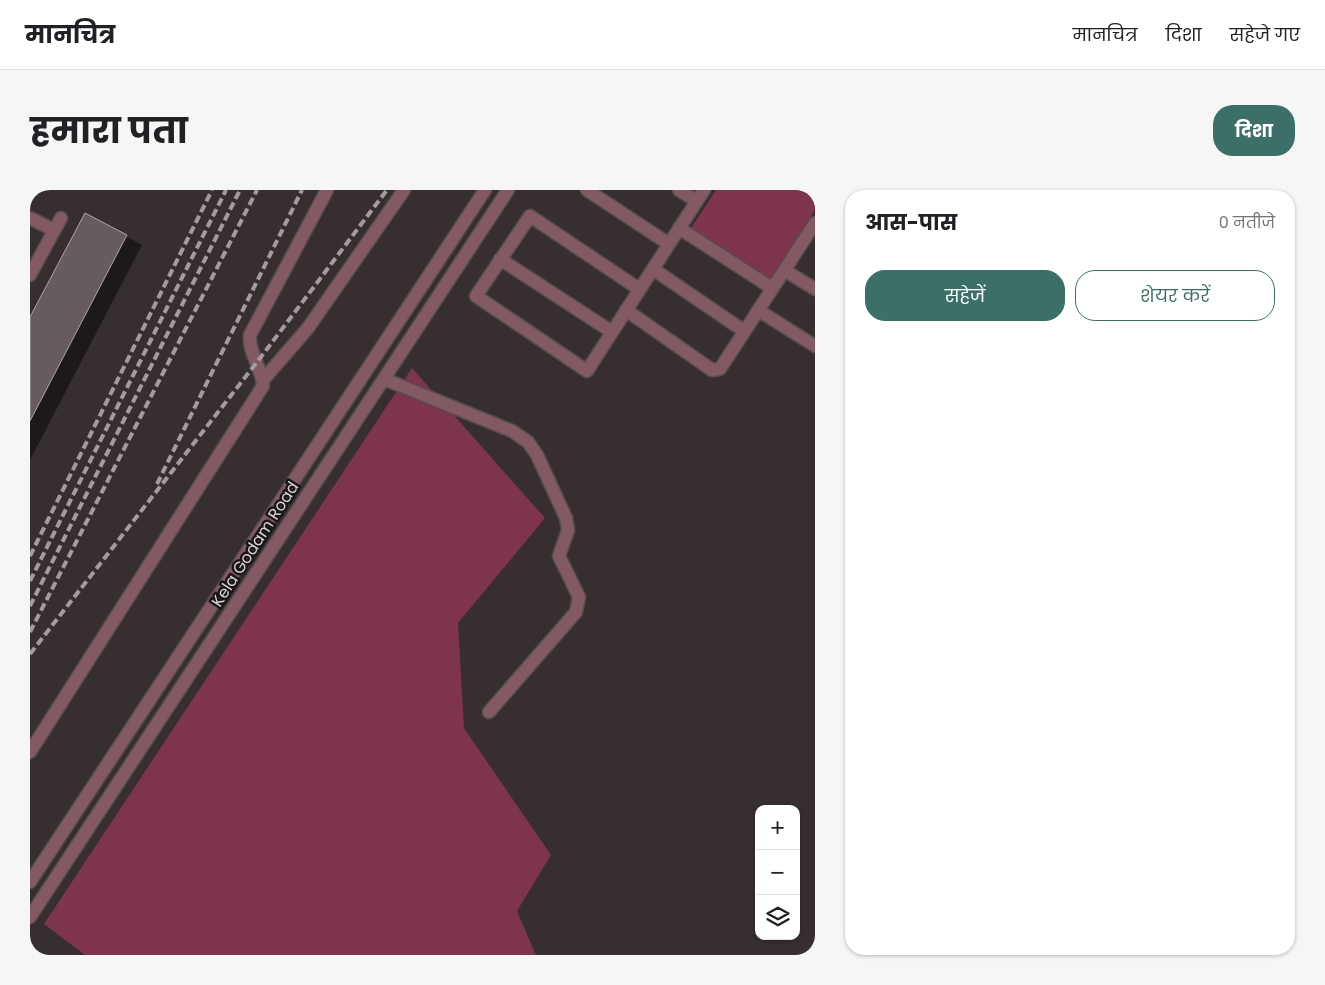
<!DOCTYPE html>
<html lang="hi">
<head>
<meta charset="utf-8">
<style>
	:root { --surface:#fff; --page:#f6f6f6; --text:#202124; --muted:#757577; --line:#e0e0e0; --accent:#3b6f68 }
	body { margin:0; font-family:Poppins,"Noto Sans Devanagari",sans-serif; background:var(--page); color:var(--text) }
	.controls { position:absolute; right:15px; bottom:15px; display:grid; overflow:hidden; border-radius:10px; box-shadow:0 1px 4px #0004 }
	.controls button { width:45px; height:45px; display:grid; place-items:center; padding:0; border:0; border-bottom:1px solid var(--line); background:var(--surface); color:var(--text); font:25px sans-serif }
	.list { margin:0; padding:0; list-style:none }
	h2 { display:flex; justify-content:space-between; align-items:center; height:65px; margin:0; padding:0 20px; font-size:21px }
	h2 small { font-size:16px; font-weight:400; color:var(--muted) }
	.actions { display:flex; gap:10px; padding:15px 20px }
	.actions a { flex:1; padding:11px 0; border:1px solid var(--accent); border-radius:20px; text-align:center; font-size:18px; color:var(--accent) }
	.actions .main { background:var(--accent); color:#fff }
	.icon { flex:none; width:28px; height:28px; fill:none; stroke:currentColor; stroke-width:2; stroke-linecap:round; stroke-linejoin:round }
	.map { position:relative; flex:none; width:785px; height:765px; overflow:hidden; border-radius:20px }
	header { display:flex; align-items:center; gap:30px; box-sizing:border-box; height:70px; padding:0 25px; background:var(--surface); border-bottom:1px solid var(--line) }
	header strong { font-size:24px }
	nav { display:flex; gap:28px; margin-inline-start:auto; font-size:18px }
	.intro { display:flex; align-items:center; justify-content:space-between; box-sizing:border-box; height:120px; padding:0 30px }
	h1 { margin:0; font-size:35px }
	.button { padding:12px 22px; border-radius:20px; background:var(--accent); color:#fff; font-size:18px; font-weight:700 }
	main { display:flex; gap:30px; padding:0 30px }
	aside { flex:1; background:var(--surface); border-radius:20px; box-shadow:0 1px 4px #0004 }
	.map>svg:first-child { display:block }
	.green { fill:#7d344c }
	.shadow { fill:#0007 }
	.building { fill:#665c5e; stroke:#afa4a6 }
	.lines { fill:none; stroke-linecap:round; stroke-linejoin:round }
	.minor-casing { stroke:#544c4e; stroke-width:15 }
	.minor { stroke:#835964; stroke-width:12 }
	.rail { stroke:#a39c9d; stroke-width:4; stroke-dasharray:8 4; stroke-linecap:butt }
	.labels { text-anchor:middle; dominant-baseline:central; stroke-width:5; stroke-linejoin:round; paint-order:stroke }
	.street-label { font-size:16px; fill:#dad4d5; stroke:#1b1718 }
</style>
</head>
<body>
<header>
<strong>मानचित्र</strong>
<nav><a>मानचित्र</a><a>दिशा</a><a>सहेजे गए</a></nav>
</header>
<div class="intro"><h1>हमारा पता</h1><a class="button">दिशा</a></div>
<main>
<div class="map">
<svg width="785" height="765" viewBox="0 0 785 765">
	<rect width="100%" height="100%" fill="#372e30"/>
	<path class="green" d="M686,0H785V20L740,90L661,38Z
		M382,178L515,328L428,433L434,538L521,665L487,721L506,765H55L14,734Z"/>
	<path class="shadow" d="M55,24L112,55L0,270V129Z"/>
	<path class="building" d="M55,23L97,45L0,231V127Z"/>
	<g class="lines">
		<defs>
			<path id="minor" d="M557,0L639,54
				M649,0L666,11
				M0,28L24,40
				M649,38L742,98
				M470,69L582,142
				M623,79L714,141
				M754,80L785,99
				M0,85L31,28
				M609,99L500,26L446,106L557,181L674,0
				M596,120L682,180L690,179L785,33
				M728,120L785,156
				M354,189L482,241L498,252L507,265L536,328L538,340L529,366L549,407L546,422L459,522
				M233,190L278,138L374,0
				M0,562L233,196C232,178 218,162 220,145L297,0
				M0,692L455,0
				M0,727L478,0"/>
		</defs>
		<use href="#minor" class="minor-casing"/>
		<use href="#minor" class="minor"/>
		<path class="rail" d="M127,294L272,0
			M0,366L182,0
			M0,391L196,0
			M0,416L210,0
			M0,442L227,0
			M0,464L234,163L357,0"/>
	</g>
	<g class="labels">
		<g class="street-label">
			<text transform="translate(225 354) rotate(-57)">Kela Godam Road</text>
		</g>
	</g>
</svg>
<div class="controls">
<button>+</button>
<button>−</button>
<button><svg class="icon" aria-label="layers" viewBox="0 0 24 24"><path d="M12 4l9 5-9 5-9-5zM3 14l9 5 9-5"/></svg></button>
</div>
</div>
<aside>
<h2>आस-पास<small>0 नतीजे</small></h2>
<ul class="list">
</ul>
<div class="actions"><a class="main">सहेजें</a><a>शेयर करें</a></div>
</aside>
</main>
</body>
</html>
